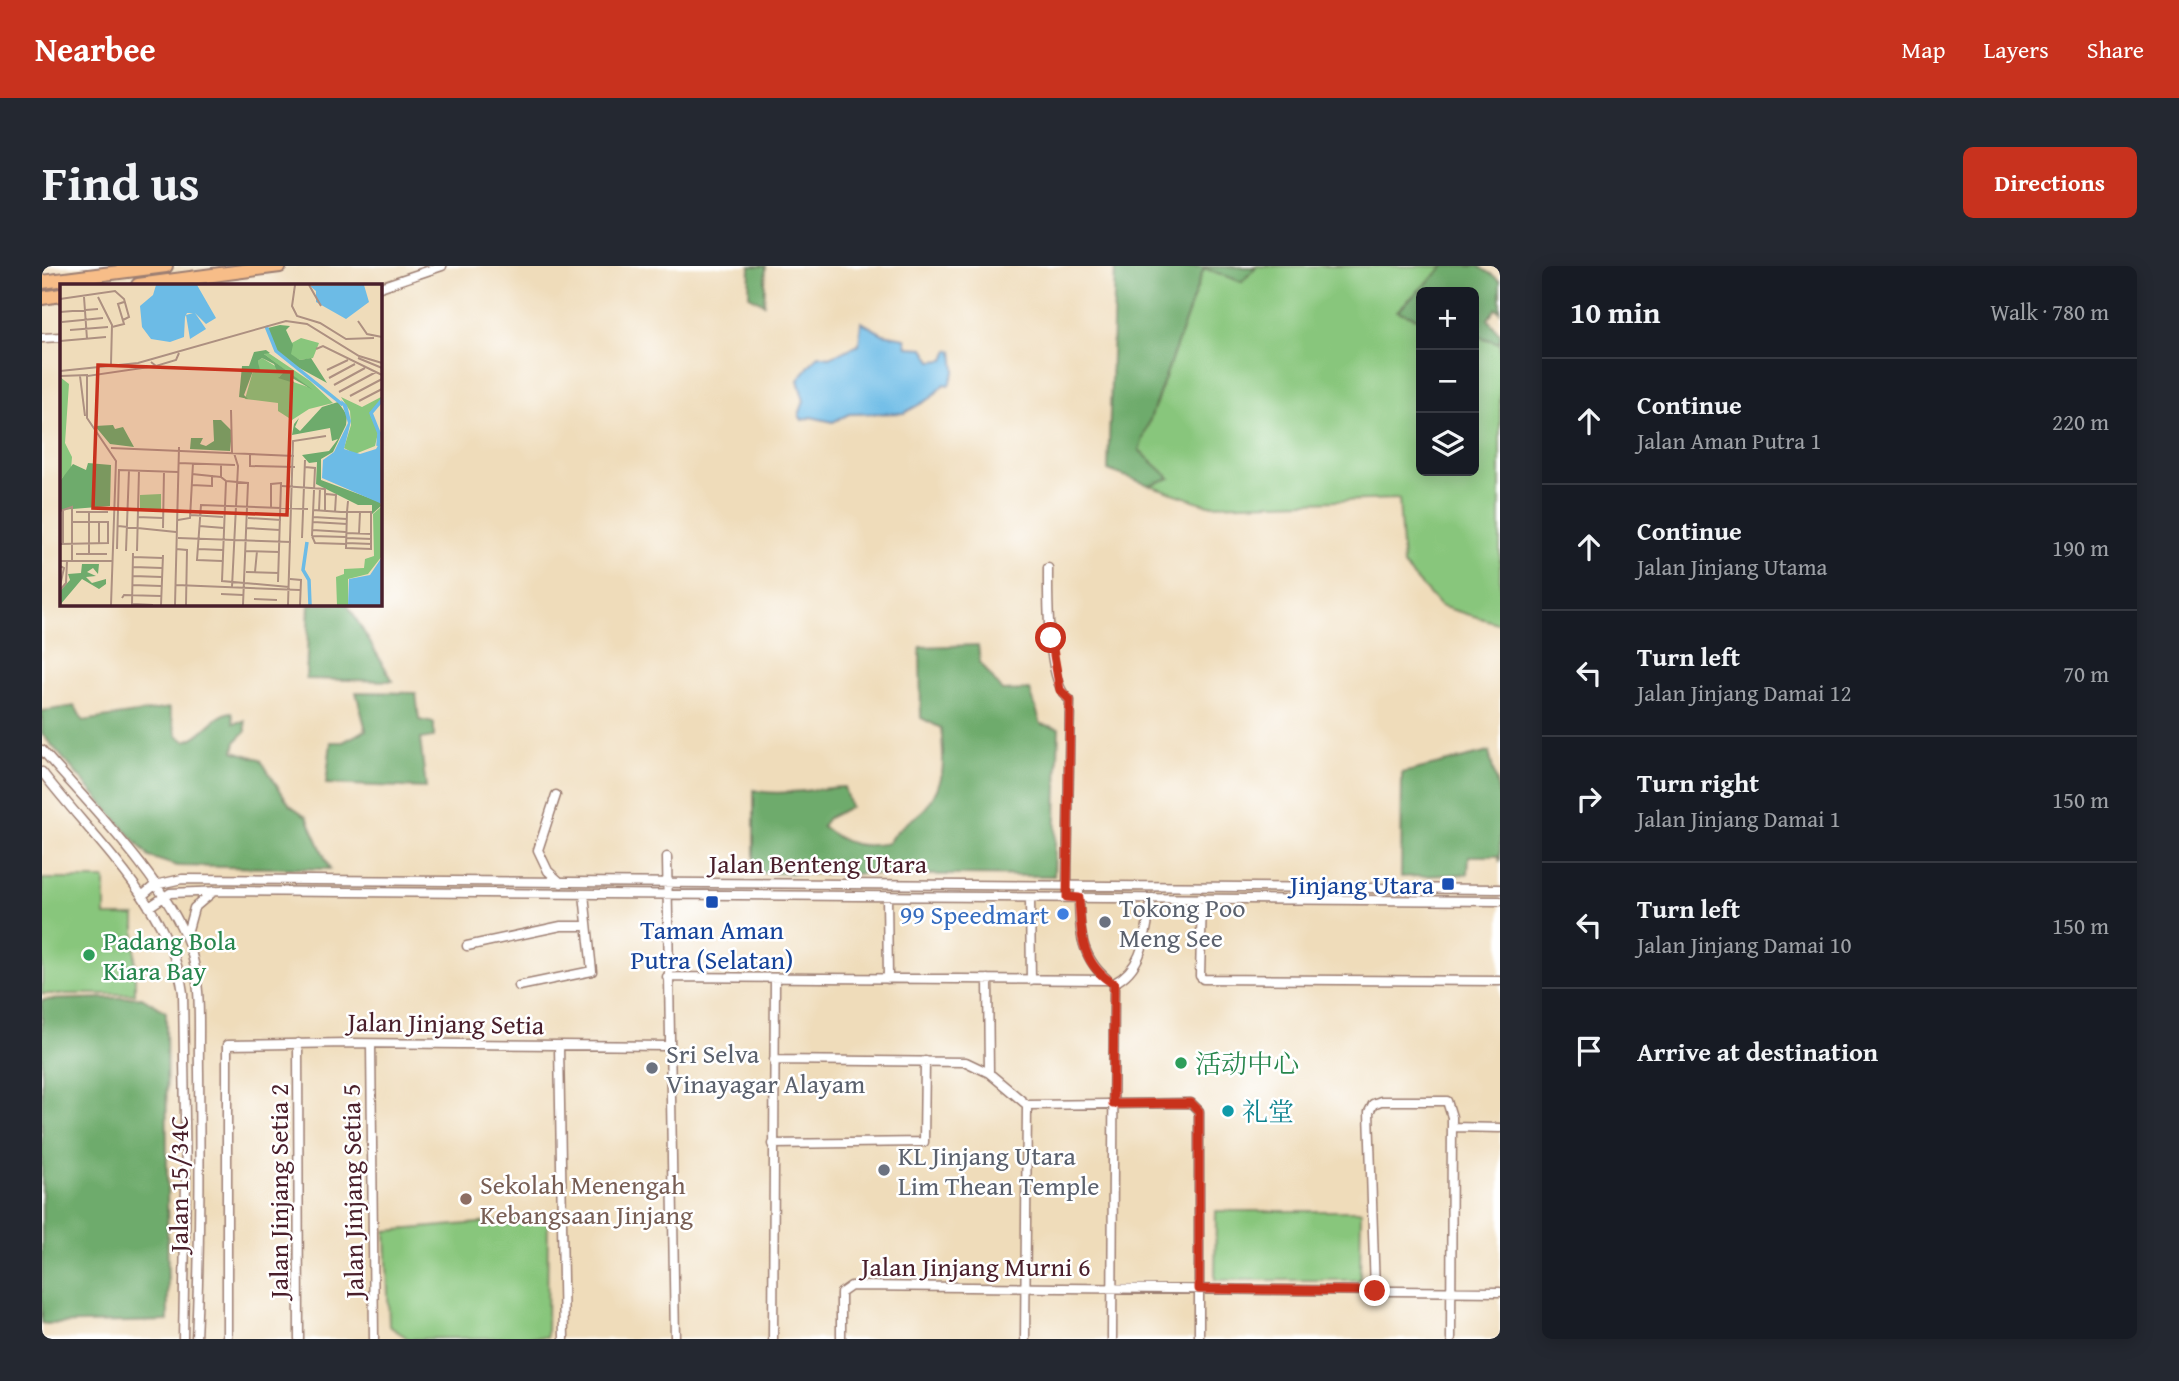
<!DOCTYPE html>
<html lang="en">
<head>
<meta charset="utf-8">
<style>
	:root { --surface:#171b24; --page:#242831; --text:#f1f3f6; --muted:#9ea1a6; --line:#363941; --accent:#c8321e }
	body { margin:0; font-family:"Gentium Book Plus","Noto Serif SC",serif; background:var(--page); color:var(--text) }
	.controls { position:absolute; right:21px; top:21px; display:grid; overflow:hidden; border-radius:10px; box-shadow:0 4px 18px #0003 }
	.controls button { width:63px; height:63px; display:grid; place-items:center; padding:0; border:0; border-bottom:2px solid var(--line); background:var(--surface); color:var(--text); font:35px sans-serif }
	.stop { position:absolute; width:21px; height:21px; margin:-16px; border:5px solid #c8321e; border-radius:50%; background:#fff }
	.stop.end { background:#c8321e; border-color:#fff; box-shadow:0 2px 7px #0008 }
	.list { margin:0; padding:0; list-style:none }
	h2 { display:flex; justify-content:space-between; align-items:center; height:91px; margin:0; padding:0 28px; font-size:30px }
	h2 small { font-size:23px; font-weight:400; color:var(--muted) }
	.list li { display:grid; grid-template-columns:46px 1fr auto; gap:21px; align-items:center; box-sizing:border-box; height:126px; padding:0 28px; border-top:2px solid var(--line) }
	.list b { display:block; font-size:26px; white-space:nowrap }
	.list p { margin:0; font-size:23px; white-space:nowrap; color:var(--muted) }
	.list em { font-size:23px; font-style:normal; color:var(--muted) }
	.icon { flex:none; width:38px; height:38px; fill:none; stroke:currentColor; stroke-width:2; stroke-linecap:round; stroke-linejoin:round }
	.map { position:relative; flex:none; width:1458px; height:1073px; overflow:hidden; border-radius:10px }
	header { display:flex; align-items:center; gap:42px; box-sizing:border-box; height:98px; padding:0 35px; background:var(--accent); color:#fff }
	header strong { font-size:33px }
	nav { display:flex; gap:38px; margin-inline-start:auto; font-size:24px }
	.intro { display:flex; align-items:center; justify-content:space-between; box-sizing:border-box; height:168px; padding:0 42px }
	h1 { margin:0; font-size:49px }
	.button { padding:18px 32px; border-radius:10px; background:var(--accent); color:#fff; font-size:24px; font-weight:700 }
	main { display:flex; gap:42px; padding:0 42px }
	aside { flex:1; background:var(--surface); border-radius:10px; box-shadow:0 4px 18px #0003 }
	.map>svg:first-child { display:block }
	.green { fill:#88c67c; stroke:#697254; stroke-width:2 }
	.forest { fill:#6eab6c; stroke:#5c654c; stroke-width:2 }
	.water { fill:#6cbbe6; stroke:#5b6d88; stroke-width:2 }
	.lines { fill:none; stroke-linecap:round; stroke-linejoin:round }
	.minor-casing { stroke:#9c7e72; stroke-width:11 }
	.highway-casing { stroke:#9c7e72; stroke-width:16 }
	.minor { stroke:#fff; stroke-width:8 }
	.highway { stroke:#f7bd88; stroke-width:12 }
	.route { stroke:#c8321e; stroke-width:9 }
	.transit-dot { fill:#1a4fb4; stroke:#fff; stroke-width:2.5 }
	.shop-dot { fill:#3f7fe0; stroke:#fff; stroke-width:2.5 }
	.worship-dot { fill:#6b7280; stroke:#fff; stroke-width:2.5 }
	.leisure-dot { fill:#2e9e5b; stroke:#fff; stroke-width:2.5 }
	.culture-dot { fill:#0f9aa8; stroke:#fff; stroke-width:2.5 }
	.education-dot { fill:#8d6e63; stroke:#fff; stroke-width:2.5 }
	.labels { text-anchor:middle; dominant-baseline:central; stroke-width:5; stroke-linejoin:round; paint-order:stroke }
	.street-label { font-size:26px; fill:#4a1f2b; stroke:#fff }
	.transit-label { font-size:26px; fill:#164399; stroke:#fff; text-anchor:end }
	.worship-label { font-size:26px; fill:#5b616d; stroke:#fff; text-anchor:start }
	.shop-label { font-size:26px; fill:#366cbe; stroke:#fff; text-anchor:end }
	.leisure-label { font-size:26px; fill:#27864d; stroke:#fff; text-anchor:start }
	.culture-label { font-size:26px; fill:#0d838f; stroke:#fff; text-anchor:start }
	.education-label { font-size:26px; fill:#785e54; stroke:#fff; text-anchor:start }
	.inset-river { fill:none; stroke:#6cbbe6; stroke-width:3.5 }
	.inset-road { fill:none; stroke:#ad9081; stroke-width:2 }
	.view { fill:#c8321e; fill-opacity:0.15; stroke:#c8321e; stroke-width:3.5 }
	.inset-edge { fill:none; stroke:#4a1f2b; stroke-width:3.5 }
</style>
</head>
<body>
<header>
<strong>Nearbee</strong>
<nav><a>Map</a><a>Layers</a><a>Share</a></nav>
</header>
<div class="intro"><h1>Find us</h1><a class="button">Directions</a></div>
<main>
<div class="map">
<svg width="1458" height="1073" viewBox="0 0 1458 1073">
	<rect width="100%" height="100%" fill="#fff"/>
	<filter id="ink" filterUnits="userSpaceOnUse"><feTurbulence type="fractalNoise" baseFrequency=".0143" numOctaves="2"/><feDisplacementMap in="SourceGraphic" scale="14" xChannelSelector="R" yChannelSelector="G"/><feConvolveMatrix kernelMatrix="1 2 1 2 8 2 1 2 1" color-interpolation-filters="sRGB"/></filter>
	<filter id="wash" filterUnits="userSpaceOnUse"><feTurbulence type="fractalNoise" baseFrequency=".00686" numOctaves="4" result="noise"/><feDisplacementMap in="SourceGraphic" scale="28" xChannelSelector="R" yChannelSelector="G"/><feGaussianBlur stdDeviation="1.57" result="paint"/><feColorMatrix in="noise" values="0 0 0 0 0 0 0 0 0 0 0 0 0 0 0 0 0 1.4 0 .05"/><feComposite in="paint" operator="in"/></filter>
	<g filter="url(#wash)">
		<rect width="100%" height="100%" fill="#efdcba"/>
		<path class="green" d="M1212,0H1403L1355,45L1379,53V205H1432V69L1458,77V358L1398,340L1361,299L1357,233L1166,239L1107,219L1127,212L1097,184L1162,2L1200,16Z
			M0,613H63V650H93V728H0Z
			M1174,945H1319L1318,1014H1173Z
			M506,951L505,1071L367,1073L347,1060L344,965Z"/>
		<path class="forest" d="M708,0H724L722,38L707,30Z
			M1073,0L1214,1L1200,16L1162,2L1097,184L1128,212L1107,219L1066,204Z
			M1403,0H1436L1458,14V46L1454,42L1446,53L1458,68V77L1432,69V26H1379V53L1355,45Z
			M267,338H305L351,415L264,413Z
			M936,379L938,396L960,425L988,424L999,458L1017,462L1012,610L712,607V524C737,531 775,522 802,521L808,541L786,552L780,560C801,578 819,583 846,577C858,556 873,555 885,540C905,514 902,491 899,462L879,452L878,381Z
			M314,426L374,427L377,454L392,457V471L378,473L384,522L284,518L289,476H301L324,464Z
			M33,440L41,455L127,442L135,469L143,475C161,471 172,448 190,446L192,457L203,455L204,465L194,475L192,485L218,493L248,539L265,551L288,603L135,600L107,591L0,468V445Z
			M1447,486L1458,533V597L1457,590H1427L1426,608L1359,611L1360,507Z
			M100,731L124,746L126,1055L0,1058V734Z"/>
		<path class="water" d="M819,56L841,68L863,72L865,81L882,82L890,95L903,94L907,84L911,85L913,104L907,119L902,118L889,132L862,147L807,148L791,156L769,151L760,154L757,149L762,135L756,114L776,89L787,91L817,79Z"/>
	</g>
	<g filter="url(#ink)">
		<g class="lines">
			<defs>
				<path id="minor" d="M338,21L400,0
					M0,72L19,71
					M1006,302C1006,329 1004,419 1028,434L1025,622
					M0,484C47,539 122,612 147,679C161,719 156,765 157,806C158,895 158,984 154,1073
					M0,506C51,573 130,642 141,727L144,916L141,1073
					M514,529L496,584L506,605L519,617
					M625,591L633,1073
					M1037,626C1037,660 1037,690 1065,713
					M100,630L113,619L140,613L1458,623
					M845,630L846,713
					M988,632L989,714
					M1160,632L1158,710L1161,713L1458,715
					M107,641L128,627L181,625L1458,635
					M144,671L152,642L172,625
					M425,680L519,660H544
					M625,711L1065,714
					M946,713L947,807L985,839L983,1073
					M1072,717C1104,701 1103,664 1110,632
					M477,720L550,705L542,628
					M256,777L257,1073
					M329,778L332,1073
					M517,780L522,1073
					M732,794L924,796L947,807
					M985,839L1149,837L1157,845V1073
					M1410,861L1458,862
					M731,878L882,876L883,795
					M1333,1025L1327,846L1331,838L1339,835H1405L1410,851L1409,1073
					M185,1073V779L306,777L627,780
					M731,1073L733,712
					M799,1073V1027L809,1020L1458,1026
					M1070,1073L1072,717"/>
				<path id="highway" d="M0,16L124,0
					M96,19L238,0
					M0,32L19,29"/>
			</defs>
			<use href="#minor" class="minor-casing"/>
			<use href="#highway" class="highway-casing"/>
			<use href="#minor" class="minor"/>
			<use href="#highway" class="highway"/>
		</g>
	</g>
	<g class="lines" filter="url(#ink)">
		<path class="route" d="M1009,372L1018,424L1028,434L1025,631L1037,632C1039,666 1038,698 1072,718L1071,838L1149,837L1157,845V1023L1333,1025"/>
	</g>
	<g class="transit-dot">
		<rect x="1399" y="611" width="14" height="14" rx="3.5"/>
		<rect x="663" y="629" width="14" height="14" rx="3.5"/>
	</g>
	<circle class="shop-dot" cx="1021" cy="648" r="7"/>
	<g class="worship-dot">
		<circle cx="1063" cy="656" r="7"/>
		<circle cx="610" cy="802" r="7"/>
		<circle cx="842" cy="904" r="7"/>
	</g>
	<g class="leisure-dot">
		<circle cx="47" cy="689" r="7"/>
		<circle cx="1139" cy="797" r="7"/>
	</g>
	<circle class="culture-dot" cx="1186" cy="845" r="7"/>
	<circle class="education-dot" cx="424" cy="933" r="7"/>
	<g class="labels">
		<g class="street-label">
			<text x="776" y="597">Jalan Benteng Utara</text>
			<text transform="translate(404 757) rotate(1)">Jalan Jinjang Setia</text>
			<text transform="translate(136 918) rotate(-90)">Jalan 15/34C</text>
			<text transform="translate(236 925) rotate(-90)">Jalan Jinjang Setia 2</text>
			<text transform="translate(310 925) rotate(-91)">Jalan Jinjang Setia 5</text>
			<text x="934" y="1000">Jalan Jinjang Murni 6</text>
		</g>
		<g class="transit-label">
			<text x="1392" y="618">Jinjang Utara</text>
			<text x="670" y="663" text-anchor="middle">Taman Aman<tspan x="670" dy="30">Putra (Selatan)</tspan></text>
		</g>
		<g class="worship-label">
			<text x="1077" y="641">Tokong Poo<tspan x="1077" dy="30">Meng See</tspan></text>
			<text x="624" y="787">Sri Selva<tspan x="624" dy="30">Vinayagar Alayam</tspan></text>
			<text x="856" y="889">KL Jinjang Utara<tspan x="856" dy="30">Lim Thean Temple</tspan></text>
		</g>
		<g class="shop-label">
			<text x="1007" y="648">99 Speedmart</text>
		</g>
		<g class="leisure-label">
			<text x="61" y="674">Padang Bola<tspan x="61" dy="30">Kiara Bay</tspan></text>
			<text x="1153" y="797">活动中心</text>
		</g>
		<g class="culture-label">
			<text x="1200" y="845">礼堂</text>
		</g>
		<g class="education-label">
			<text x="438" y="918">Sekolah Menengah<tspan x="438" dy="30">Kebangsaan Jinjang</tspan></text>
		</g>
	</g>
	<g transform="translate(18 18)">
		<rect width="322" height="322" fill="#efdcba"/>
		<path d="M241,54L259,59L253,74L240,76L231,71L230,60ZM207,68L250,97L273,119L249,125L232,136L218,127V119L185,115L193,87H199L198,77L202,74L225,88L219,93L248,103L204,70ZM0,93L9,100L5,159L12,173L11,186L0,196ZM322,106V114L310,130L318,149L315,162L295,170L284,164L291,141L290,127L281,113L302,123L321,113ZM101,210V226L80,224V211ZM321,223L322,272L308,290L288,295V321H277L276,293L284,290V285L304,284L305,275L314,272L313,230Z" fill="#88c67c"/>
		<path d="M220,41L230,42L226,46L233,61L231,70L240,76L251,74L267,99L232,80L213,63L208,44ZM206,66L210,69L204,70L253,106L232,94L234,99L218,94L225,87H217L214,80L202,74L198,77L200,87H193L184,111L188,115L179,113L182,82H189L194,68ZM278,118L287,131L286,141L273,168L261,175V196L320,218L321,222L312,230V221H298L256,200L257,178L249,179L242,171L269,167L278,155L272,157L270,144L232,151L234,140L239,134L235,143L240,147L262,123ZM153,136H161L172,147L170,167L130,165L131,154H143L140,160L146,162L154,157ZM53,141L55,145L63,143L74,163L50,160L35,142ZM28,179L51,181L50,222L0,226V197L13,180L26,186ZM22,280H39L38,290L33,284L27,288L36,292L26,293L32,299L46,295V300L39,305L22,295L0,321V307L10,296L8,290L21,289Z" fill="#6eab6c"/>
		<path d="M96,1H137L156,34L146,40L135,29L146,45L130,55L126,31L133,29H127L125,33L124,53L110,58L91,55L82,43L80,22L93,11ZM304,1L309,18L286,35L256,18V7L250,2ZM281,116L287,121L291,137L284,165L300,170L316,165L320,158L322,220L262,194L263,176L274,168L288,139ZM322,273V321H288L289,295L310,291Z" fill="#6cbbe6"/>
		<path class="inset-river" d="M206,42L216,67L283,121M318,162L319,149L311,129L322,116M247,258L243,286L249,296L250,321"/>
		<path class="inset-road" d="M235,1L232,22L237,32L260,39L286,55L314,54M249,1L261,22M24,13L27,55M38,13L52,41L51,80M0,15L55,7L64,15L69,33L63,36M0,28L38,25M298,37L307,50L322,53M2,38L43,34M52,43L64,40L58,20L64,18M10,46L48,43M0,57L46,53M256,65L263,62L322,91M298,74L322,84M91,78L96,82L116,76L119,69M267,86L288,76M0,87L78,79L226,37L247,40L299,72L322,79M0,92L28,91M20,92L25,132M269,94L295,80M274,101L305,84M279,108L316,88M290,112L322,95M299,117L322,105M171,126L172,169M51,164L234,172M190,171V182L235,183M118,179L175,181M161,181V193L166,197L162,297L229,303M245,183L255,184L252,252M132,190L161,193M166,197L188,199L183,321M132,201L152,202V191M222,202L265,205V227M266,210L276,211L275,228M211,224V200L221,199L218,298M253,226L281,228H311V265L286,264L287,228L288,217M0,227L12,223V278M259,227L260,204M16,228H48M29,228V270M131,231L163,233M77,233L103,234M253,233L287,235M188,234L221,236M118,236L130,234L133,179M39,238V260M253,238L287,240M58,242L116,248M139,242L164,244M103,244L104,187M187,244L220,246M252,246L286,248M286,249L312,250M299,250L300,228M252,252L255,259L286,260M252,252L286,253M118,254L231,258M242,254L245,176M286,254L312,255M286,259L312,260M0,260L48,259V238H12M3,260V227M57,265L59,186L118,188M116,265L127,266L126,321M138,265L163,266M66,267L69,186M77,267L79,186M186,267L219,268M16,270H47M73,273L103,274M0,277H52M162,277L137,276L141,221L248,225M0,282L4,284L0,302M73,283L102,284M186,288L219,289M195,288L197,267M73,292L102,293M230,295L241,296L240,321M72,301L101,302M116,301L240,306M172,303L178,182L174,169M0,306L6,299L7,277M161,310L183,311M62,314L64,311L101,312M194,315L217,316M72,320L93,321M51,321L56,177L27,134V92L96,82M72,321L73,269M101,321L103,271M115,321L119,163M228,321L233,157L266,152"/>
		<path class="view" d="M38,81L232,88L227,231L33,224Z"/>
		<rect width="322" height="322" class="inset-edge"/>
	</g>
</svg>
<div class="controls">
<button>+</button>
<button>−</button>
<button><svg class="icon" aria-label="layers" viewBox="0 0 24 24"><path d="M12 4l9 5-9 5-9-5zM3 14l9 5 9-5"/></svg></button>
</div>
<div class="stop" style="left:1009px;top:372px"></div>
<div class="stop end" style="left:1333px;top:1025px"></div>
</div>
<aside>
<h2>10 min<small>Walk · 780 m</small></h2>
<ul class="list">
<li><svg class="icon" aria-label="ahead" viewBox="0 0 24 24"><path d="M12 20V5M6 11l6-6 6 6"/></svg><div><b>Continue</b><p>Jalan Aman Putra 1</p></div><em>220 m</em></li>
<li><svg class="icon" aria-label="ahead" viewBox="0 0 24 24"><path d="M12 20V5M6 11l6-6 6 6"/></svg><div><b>Continue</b><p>Jalan Jinjang Utama</p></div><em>190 m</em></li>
<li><svg class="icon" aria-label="left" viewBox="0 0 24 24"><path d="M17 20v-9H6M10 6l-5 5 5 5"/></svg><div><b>Turn left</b><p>Jalan Jinjang Damai 12</p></div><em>70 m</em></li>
<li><svg class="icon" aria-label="right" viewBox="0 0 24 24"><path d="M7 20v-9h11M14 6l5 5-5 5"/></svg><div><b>Turn right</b><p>Jalan Jinjang Damai 1</p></div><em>150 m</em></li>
<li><svg class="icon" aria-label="left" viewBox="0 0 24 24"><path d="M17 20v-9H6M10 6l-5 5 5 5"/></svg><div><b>Turn left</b><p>Jalan Jinjang Damai 10</p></div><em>150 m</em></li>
<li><svg class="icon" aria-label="arrive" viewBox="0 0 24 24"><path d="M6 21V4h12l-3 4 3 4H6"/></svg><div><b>Arrive at destination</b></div></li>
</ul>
</aside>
</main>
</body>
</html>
